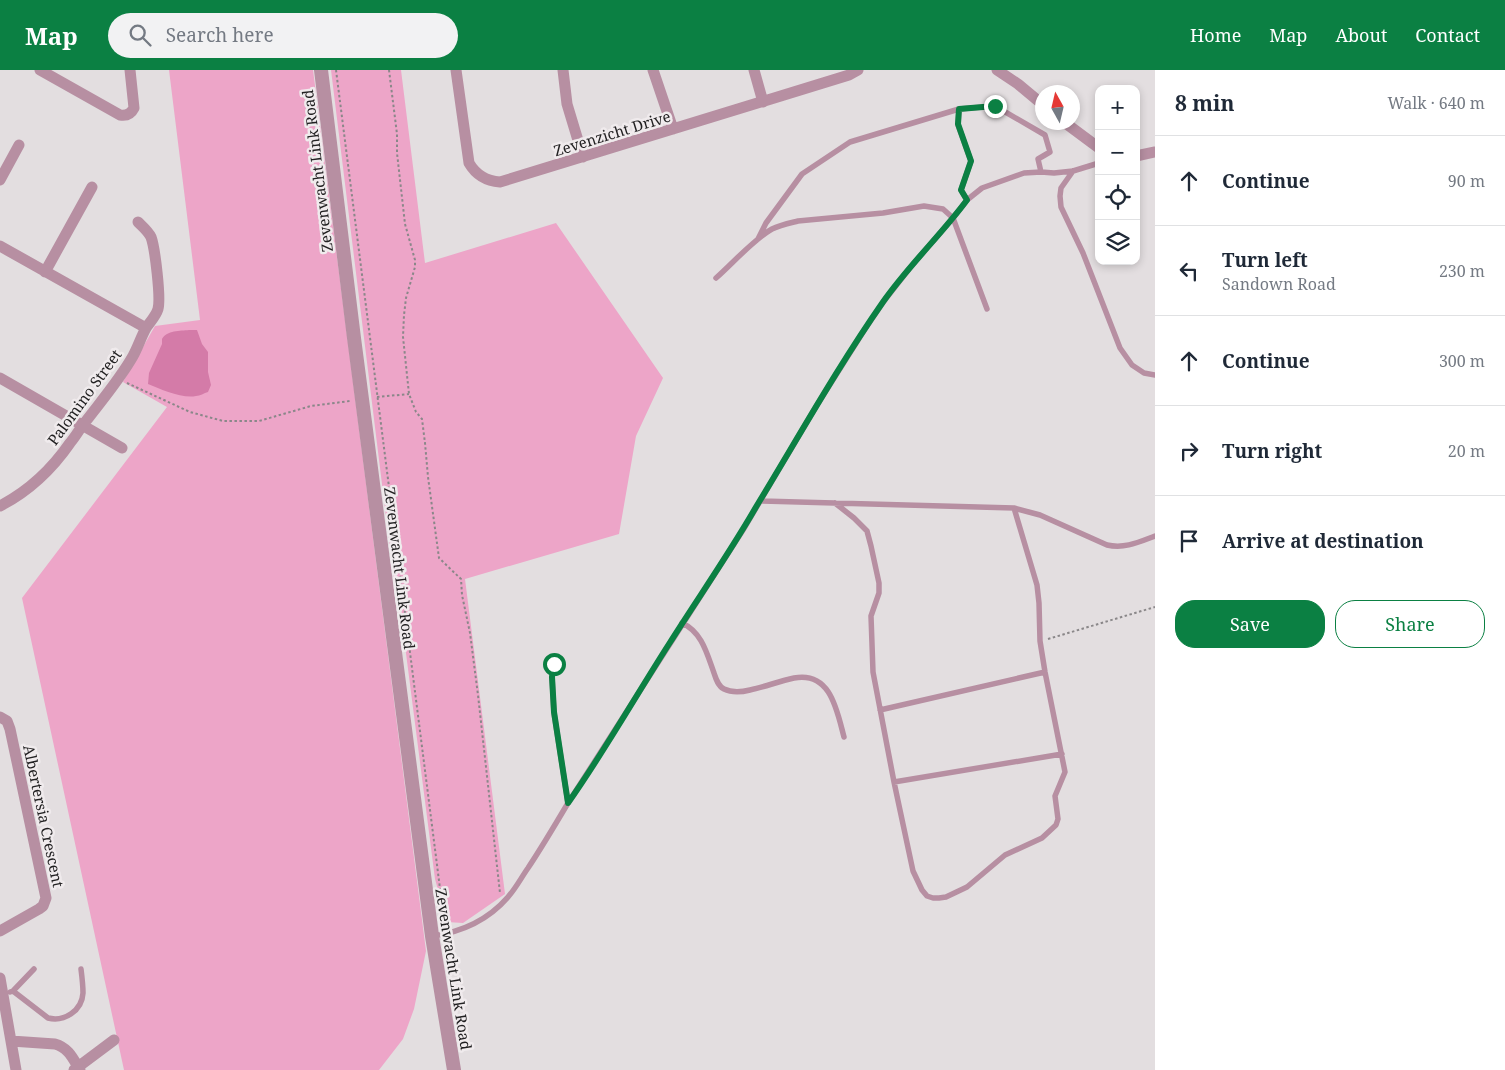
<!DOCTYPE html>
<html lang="en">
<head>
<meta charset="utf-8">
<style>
	:root { --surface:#fff; --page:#f2f2f3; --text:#1f2937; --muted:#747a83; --line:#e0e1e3; --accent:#0b8043 }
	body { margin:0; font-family:"Noto Serif",serif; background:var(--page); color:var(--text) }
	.controls { position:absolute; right:15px; top:15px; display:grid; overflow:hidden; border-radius:10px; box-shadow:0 2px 8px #0003 }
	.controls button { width:45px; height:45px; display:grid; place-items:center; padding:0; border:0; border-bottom:1px solid var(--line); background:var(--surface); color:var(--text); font:25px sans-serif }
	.compass { position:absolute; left:1035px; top:15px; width:45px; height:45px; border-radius:50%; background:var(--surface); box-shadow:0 2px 8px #0003; rotate:352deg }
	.stop { position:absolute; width:15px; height:15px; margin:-11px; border:4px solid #0b8043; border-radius:50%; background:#fff }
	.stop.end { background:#0b8043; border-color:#fff; box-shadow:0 1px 5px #0008 }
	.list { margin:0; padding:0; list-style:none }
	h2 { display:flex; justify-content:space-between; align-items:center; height:65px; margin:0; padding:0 20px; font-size:21px }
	h2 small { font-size:16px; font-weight:400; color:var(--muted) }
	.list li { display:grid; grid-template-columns:32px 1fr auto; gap:15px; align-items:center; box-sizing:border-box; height:90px; padding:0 20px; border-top:1px solid var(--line) }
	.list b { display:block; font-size:19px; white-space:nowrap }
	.list p { margin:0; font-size:16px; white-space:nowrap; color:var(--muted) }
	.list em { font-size:16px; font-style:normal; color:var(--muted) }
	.actions { display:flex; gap:10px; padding:15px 20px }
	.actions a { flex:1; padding:11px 0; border:1px solid var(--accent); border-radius:20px; text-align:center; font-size:18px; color:var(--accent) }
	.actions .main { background:var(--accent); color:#fff }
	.icon { flex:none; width:28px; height:28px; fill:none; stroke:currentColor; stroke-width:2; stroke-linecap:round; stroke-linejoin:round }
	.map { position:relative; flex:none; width:1155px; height:1000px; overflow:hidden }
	header { display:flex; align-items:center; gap:30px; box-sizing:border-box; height:70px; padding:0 25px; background:var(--accent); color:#fff }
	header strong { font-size:24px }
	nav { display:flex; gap:28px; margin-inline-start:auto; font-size:18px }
	.search { width:350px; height:45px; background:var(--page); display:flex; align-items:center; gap:12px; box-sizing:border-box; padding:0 18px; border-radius:28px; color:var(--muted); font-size:19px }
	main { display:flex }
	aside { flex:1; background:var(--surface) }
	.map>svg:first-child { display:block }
	.green { fill:#eda5c8 }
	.water { fill:#d47ba8 }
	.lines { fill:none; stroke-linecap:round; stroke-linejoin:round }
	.path { stroke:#8a8789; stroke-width:2; stroke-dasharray:2.5 2.5; stroke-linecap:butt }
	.service { stroke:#b78fa2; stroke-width:5.5 }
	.minor { stroke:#b78fa2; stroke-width:11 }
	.tertiary { stroke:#b78fa2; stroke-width:14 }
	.route { stroke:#0b8043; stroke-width:6 }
	.labels { text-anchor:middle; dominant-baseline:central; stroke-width:5; stroke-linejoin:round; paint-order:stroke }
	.street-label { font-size:15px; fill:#222122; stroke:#f0ebed }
</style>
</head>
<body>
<header>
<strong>Map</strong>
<div class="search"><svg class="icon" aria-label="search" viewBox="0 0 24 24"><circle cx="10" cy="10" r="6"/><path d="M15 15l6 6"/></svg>Search here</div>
<nav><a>Home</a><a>Map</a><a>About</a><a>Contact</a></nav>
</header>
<main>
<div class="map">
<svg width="1155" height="1000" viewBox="0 0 1155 1000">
	<rect width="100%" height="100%" fill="#e3dee0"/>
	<path class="green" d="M169,0H313L426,881L414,939L403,969L379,1000H124L22,528L167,337L123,312L155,256L200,250Z
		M331,0H401L425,193L556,153L663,308L636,366L619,464L465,509L505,824L463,853L447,852L435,809L403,560L399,552Z"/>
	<path class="water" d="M189,260H197L202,274L208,282V302L211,315L208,322C204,323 200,326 196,326C183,329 160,319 148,314L149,303L162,274V269C167,260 180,261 189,260Z"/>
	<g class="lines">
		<path class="path" d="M336,0L444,850
			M389,0L397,64V83L405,154L415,190V197L406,228L404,245L403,267L409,324L416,342L422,349L425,373L428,407L439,488L461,509L462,525L470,563L478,625L500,823
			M127,313L190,342L223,351H259L311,336L350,331
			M377,327L409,324
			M1048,569L1155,537"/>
		<path class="service" d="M959,39L958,55L971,91L961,120L967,130
			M1073,101L1061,118L1060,126L1061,137L1083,183L1120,278L1132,295L1144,303L1155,305
			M758,169L766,153L802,104L850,72L959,39L995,36L1045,65L1050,82L1038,89L1041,102
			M716,208C732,194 754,169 772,159C780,155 790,153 798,151L883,143L924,136L943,139L953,148L987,239
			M760,431L1014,438L1040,445L1107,475C1125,479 1139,472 1155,466
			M835,433L854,448L867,461L871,476L879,513V523L871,546L873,602L894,712L913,801L922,820L927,826L933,828H939L946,827L967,817L1005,785L1042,768L1056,755L1058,749L1055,726L1065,702L1045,602L1040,571L1039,533L1037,515L1014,438
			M682,553C702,562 707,584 714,603C716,609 718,616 724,619C732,623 742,622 750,620C765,617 779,611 794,608C831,601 837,641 844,667
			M554,594L552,607L554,643L568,733
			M880,640L1045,602
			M894,712L1062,684
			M432,866C462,862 488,850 508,827C516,818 521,808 528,798C542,777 555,755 568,733L743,460L817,335L865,259L884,231L909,199L953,148L967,130L982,118L1024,103L1041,102L1054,103L1073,101L1099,93
			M13,921L48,948C64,952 82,941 83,923C83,915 82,907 81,899
			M10,922L13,921L34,899"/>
		<path class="minor" d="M40,0L120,45C126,46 131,44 134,38L130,0
			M456,0L469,93C476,105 486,111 500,112L849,5L858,0
			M563,0L567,34L583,87
			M653,0L673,59
			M754,0L763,32
			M997,0L1018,14L1042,34
			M1064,52L1099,78
			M1136,86L1155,82
			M0,110L19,75
			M0,176L146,258
			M45,202L92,117
			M0,308L122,378
			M0,436C29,421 52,399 70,373C76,366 80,358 86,351C102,330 120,309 133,286C138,277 141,267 146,258C150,252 156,246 158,239C161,228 155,178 151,167C148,161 143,157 138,152
			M0,647L7,651L10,659L46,828L43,836L39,839L0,861
			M0,908L16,1000
			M11,971L55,974C69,978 73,989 80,1000
			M74,1000L114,970"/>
		<path class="tertiary" d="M321,0L354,268L432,866L454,1000"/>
	</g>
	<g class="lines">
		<path class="route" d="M554,594L552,607L554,642L568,733C604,682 635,627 669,574C698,528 729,484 756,437C798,368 837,298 883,232C909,195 941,165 967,130L961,120L971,91L958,54L959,39L995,36"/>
	</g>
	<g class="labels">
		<g class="street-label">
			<text transform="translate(612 63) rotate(-17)">Zevenzicht Drive</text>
			<text transform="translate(317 101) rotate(-97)">Zevenwacht Link Road</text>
			<text transform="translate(84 327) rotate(-54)">Palomino Street</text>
			<text transform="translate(400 498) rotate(83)">Zevenwacht Link Road</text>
			<text transform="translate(44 746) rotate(78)">Albertersia Crescent</text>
			<text transform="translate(454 899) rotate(81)">Zevenwacht Link Road</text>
		</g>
	</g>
</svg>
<div class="controls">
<button>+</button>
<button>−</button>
<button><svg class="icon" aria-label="locate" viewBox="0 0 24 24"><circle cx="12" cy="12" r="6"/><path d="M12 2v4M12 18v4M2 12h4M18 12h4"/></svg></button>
<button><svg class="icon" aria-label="layers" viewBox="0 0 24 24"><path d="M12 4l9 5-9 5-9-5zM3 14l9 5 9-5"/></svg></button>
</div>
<svg class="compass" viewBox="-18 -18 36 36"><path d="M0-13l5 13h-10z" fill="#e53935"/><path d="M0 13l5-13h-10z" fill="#747a83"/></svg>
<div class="stop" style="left:554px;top:594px"></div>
<div class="stop end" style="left:995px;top:36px"></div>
</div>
<aside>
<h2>8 min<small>Walk · 640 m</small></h2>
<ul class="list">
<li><svg class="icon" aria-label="ahead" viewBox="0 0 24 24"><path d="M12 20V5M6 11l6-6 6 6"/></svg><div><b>Continue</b></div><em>90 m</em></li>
<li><svg class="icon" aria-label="left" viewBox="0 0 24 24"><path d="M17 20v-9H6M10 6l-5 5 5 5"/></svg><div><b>Turn left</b><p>Sandown Road</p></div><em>230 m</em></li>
<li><svg class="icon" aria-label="ahead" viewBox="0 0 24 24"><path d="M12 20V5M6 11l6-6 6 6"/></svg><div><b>Continue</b></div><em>300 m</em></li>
<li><svg class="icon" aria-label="right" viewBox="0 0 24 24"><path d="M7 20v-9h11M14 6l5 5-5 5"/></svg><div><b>Turn right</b></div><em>20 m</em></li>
<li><svg class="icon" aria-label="arrive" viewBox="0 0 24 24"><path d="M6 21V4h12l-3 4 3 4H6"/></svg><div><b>Arrive at destination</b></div></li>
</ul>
<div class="actions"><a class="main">Save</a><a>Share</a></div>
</aside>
</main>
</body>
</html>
